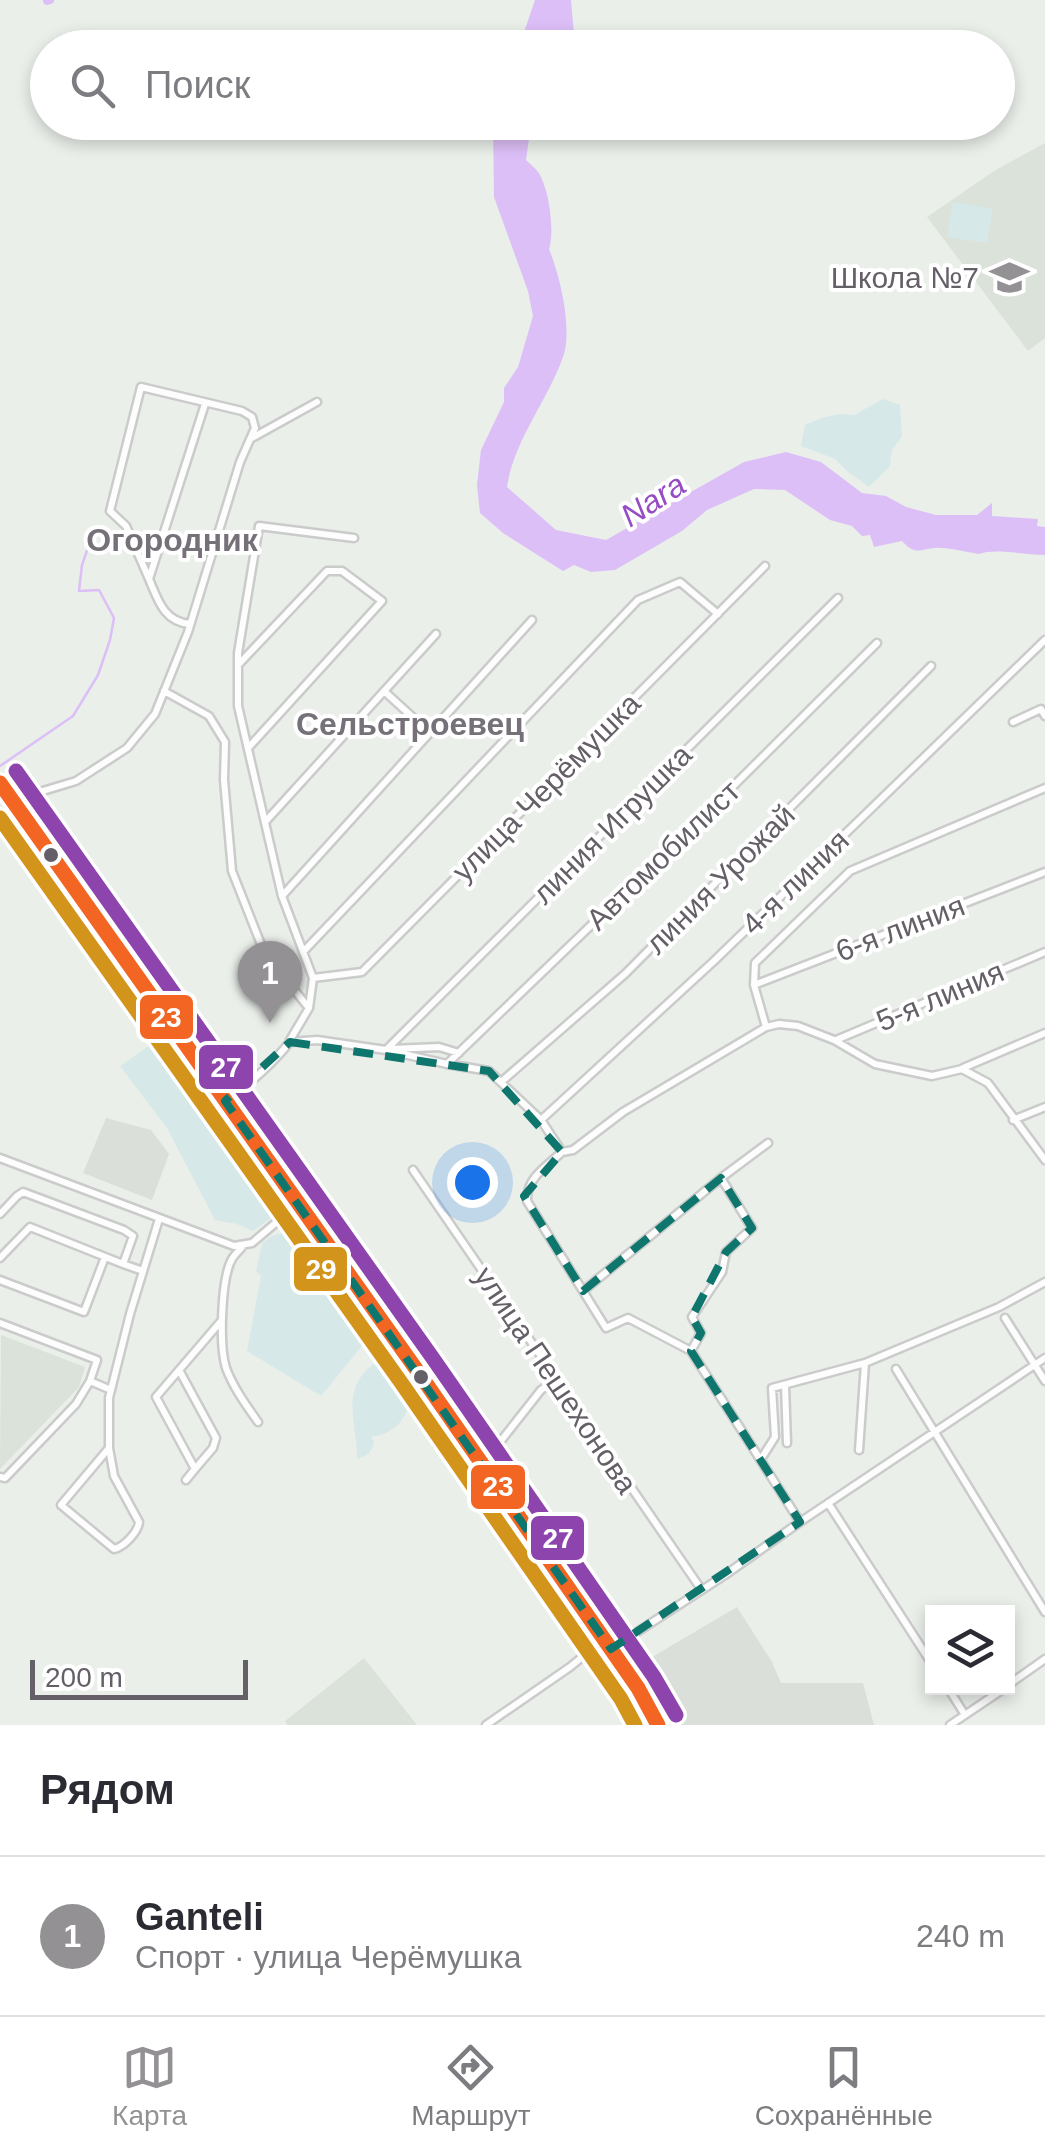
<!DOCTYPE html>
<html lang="ru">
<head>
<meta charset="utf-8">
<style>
	:root { --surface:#fff; --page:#f7f7f7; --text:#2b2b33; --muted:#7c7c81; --line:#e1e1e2; --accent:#949195 }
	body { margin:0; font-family:Helvetica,sans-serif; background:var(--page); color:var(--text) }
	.controls { position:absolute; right:30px; bottom:30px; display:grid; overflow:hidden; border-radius:0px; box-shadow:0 5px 15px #0003 }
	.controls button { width:90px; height:90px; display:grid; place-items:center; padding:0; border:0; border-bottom:2px solid var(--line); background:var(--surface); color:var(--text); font:50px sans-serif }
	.scale { position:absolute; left:30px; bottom:25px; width:218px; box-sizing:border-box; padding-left:10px; border:5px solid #655f67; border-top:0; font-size:28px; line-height:35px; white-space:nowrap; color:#655f67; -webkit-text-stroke:8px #fff; paint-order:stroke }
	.you { position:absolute; left:472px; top:1182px; width:35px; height:35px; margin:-25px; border:8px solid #fff; border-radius:50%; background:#1a73e8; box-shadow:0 0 0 15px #1a73e833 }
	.badge { display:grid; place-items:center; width:65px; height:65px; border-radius:50%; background:var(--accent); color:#fff; font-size:32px; font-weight:700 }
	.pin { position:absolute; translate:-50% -82px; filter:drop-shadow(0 2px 5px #0008) }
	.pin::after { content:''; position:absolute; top:52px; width:35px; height:30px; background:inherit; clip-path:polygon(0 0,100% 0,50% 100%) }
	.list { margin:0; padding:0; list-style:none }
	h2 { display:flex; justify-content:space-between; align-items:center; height:130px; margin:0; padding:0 40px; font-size:42px }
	h2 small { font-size:32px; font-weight:400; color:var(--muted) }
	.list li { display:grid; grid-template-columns:65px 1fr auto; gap:30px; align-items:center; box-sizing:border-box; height:160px; padding:0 40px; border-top:2px solid var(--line) }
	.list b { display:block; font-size:38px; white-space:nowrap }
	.list p { margin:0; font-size:32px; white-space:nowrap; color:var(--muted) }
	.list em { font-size:32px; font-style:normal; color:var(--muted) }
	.icon { flex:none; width:55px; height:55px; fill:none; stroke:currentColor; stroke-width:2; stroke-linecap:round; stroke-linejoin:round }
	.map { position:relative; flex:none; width:1045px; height:1725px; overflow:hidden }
	.search { position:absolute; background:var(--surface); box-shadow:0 5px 15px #0003; left:30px; right:30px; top:30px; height:110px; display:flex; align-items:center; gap:25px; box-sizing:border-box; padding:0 35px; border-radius:55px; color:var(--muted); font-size:38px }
	.sheet { height:290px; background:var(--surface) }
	nav { display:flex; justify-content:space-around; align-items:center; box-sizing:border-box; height:140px; border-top:2px solid var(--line); background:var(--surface); font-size:28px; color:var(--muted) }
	nav a { display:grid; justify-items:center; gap:5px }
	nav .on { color:var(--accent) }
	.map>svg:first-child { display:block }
	.industrial { fill:#dadfda }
	.education { fill:#dbe2da }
	.green { fill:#d6e8e8 }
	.water { fill:#ddbff7 }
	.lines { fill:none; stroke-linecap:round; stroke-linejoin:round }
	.stream { stroke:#ddbff7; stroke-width:2.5 }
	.canal { stroke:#ddbff7; stroke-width:8 }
	.street-casing { stroke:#cacbca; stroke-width:11 }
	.secondary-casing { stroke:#cbcccb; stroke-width:14 }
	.street { stroke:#fcfdfc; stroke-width:6 }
	.secondary { stroke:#fcfdfc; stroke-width:9 }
	.bus-1-casing { stroke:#fff; stroke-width:22 }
	.bus-2-casing { stroke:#fff; stroke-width:22 }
	.bus-3-casing { stroke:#fff; stroke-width:22 }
	.bus-1 { stroke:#f26522; stroke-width:15 }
	.bus-2 { stroke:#d2941a; stroke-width:15 }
	.bus-3 { stroke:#8e44ad; stroke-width:15 }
	.marked { fill:none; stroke:#0f766e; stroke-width:8; stroke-dasharray:20 12; stroke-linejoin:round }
	.bus-dot { fill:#655f67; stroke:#fff; stroke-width:4 }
	.labels { text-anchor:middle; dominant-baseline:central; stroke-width:8; stroke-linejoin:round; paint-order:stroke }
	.poi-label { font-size:30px; fill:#655f67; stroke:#fff; text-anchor:end }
	.street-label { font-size:30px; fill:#655f67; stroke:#fff }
	.water-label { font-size:32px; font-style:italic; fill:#964cc3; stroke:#fff }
	.neighbourhood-label { font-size:32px; font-weight:bold; fill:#767079; stroke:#fff }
	.line-badge { stroke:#fff; stroke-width:4 }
	.badge-label { font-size:28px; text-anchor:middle; font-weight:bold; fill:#fff }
</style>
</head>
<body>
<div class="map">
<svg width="1045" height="1725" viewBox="0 0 1045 1725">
	<rect width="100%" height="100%" fill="#eaefea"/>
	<path class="industrial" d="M106,1118L151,1130L169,1154L152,1200L83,1173Z
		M737,1607L772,1662L781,1683H863L874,1725H681L677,1713L642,1663Z"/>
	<path class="education" d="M1045,143V338L1028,351L927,217L994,171Z
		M1,1335L85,1367L79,1387L0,1469Z
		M364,1658L417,1725H287L285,1721Z"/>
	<path class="green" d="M953,202L993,209L987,243L947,237Z
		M883,399L900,405L902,436L892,450L890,466L869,487L848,472L835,459L801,446L805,425L825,417L840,414L854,415Z
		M160,1038L280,1212L253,1231L237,1224L215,1220L167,1128L120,1066Z
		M243,1093L256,1095L260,1101L310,1172L314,1183L312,1191L304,1193L299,1191L243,1113L237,1100Z
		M293,1225L307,1232L374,1326L368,1334Z
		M288,1232L366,1341L321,1396L247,1351L261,1276L256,1271L262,1243L272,1236Z
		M375,1363L399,1382L401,1394L411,1401C404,1422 393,1434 371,1437L374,1442C372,1452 367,1456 357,1459C358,1423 338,1390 375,1363Z"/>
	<path class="water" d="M535,0H571L575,47H519Z
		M493,123H539L540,132L529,139L526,160C530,164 535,168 538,172C549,187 555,232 549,249C560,276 573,329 563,357C547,402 514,440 507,487L556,530L606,540L744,462L786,452L821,462L862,493L886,496L906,507L936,515H977L992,503V516L1038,519L1037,526L1045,527V555C1025,555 996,548 979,554C965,552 948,547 934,548C918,550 915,555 902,541L874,547L870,535L862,536L852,526L830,520L785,490L754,489L707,510L682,531L615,570L591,572L574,565L563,571L503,533L480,513L477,485L481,450L504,402V388L518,367L533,316L528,291L494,197Z"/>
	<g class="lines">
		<path class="stream" d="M0,766L73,716L98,675L110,640L114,618L99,590L79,591L82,565L91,539L99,535"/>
		<path class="canal" d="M47,1L50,0"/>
		<defs>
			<path id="street" d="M252,438L317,402
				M190,624C164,622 158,600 149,579L205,404
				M238,665L327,571H342L382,601L249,747
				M164,691L209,716L225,742L224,780L232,871L264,952L308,1007
				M384,691L430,733
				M1013,722L1041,709L1045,716
				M13,800L76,781L127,748L155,714L188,632L240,462L255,428L252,417L242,411L141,387L110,511L126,526L149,579
				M266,821L436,634
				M283,895L532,620
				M303,952L638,600L680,582L718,614
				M313,978L362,972L765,566
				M754,985L1045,872
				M766,1027L754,985L755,963L850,871L1045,788
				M290,1040L309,1008L313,978L282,896L238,706V653L259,526L354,538
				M836,1040L1045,952
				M387,1049L838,598
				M392,1049L439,1047L459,1053
				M447,1064L664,855L877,643
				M963,1068L1045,1033
				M501,1082L625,974L931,666
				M225,1101C250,1084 271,1065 290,1042L317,1040L386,1050L447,1064L489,1071L541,1120L562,1152L573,1150L623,1112L766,1027L779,1024L798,1026L834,1040L875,1064L932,1076L962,1069L988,1083L1045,1160
				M541,1120L714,961L1045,640
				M1013,1120L1045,1107
				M562,1152C547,1166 526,1178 527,1201L606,1328L628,1318L691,1351L800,1522
				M0,1158L234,1246L252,1243L298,1204
				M413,1170L701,1589
				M0,1214L17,1196L23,1192L124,1230L133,1236L123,1264L143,1271
				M242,1247C239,1251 235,1254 232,1259C221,1278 219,1346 226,1368C233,1387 246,1405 258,1422
				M0,1258L30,1227L123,1264
				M0,1280L84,1312L105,1257
				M583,1291L721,1178L768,1143
				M1005,1318L1045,1381
				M0,1323L97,1360L90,1381L111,1390
				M691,1351L701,1333L692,1317L722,1272L726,1252L752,1228L721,1178
				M896,1369L1045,1612
				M179,1370L216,1438L213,1448L195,1469
				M785,1385L787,1443
				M109,1448L114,1476L139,1522C138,1532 124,1547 114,1549L61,1505L109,1448V1398L130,1314L159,1219
				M859,1450L865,1363
				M761,1459L775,1437L772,1388L865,1363L999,1307L1045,1282
				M482,1465L541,1390L556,1380
				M0,1477L5,1478L9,1474L76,1404L90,1381
				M186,1480L195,1469L156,1397L222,1320
				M828,1503L932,1664
				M611,1649L725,1575L800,1522L1045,1358
				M1008,1685L1045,1659
				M948,1688L965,1715
				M486,1725L570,1667L604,1639
				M950,1725L1005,1688"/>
			<path id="secondary" d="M0,783L416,1369L638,1688L658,1725"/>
		</defs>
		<use href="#street" class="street-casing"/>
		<use href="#secondary" class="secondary-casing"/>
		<use href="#street" class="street"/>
		<use href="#secondary" class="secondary"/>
		<defs>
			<path id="bus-1" d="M0,783L416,1369L638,1688L658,1725"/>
			<path id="bus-2" d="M0,818L400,1381L621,1699L635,1725"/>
			<path id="bus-3" d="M16,771L432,1357L654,1677L676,1715"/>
		</defs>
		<use href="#bus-1" class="bus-1-casing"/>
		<use href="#bus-2" class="bus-2-casing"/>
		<use href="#bus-3" class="bus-3-casing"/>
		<use href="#bus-1" class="bus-1"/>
		<use href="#bus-2" class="bus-2"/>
		<use href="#bus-3" class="bus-3"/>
	</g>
	<path class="marked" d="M290,1042L489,1071L562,1152L524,1196L583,1291L721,1178L752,1228L726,1252L692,1317L701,1333L691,1351L800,1522L611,1649L225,1101Z"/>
	<defs>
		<symbol id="school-bare" viewBox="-9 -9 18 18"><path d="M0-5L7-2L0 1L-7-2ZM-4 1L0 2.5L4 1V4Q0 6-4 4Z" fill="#949195" stroke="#fff" stroke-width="2.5" paint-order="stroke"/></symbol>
	</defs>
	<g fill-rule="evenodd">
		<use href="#school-bare" x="982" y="250" width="55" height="55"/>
	</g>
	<g class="bus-dot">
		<circle cx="51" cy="855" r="9"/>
		<circle cx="421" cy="1377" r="9"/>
	</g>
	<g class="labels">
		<g class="poi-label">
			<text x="979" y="277">Школа №7</text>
		</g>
		<g class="street-label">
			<text transform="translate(546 787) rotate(-45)">улица Черёмушка</text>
			<text transform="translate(612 824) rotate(-45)">линия Игрушка</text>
			<text transform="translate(663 855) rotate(-44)">Автомобилист</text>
			<text transform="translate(720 879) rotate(-45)">линия Урожай</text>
			<text transform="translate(795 882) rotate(-44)">4-я линия</text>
			<text transform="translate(900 928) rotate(-21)">6-я линия</text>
			<text transform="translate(940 996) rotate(-23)">5-я линия</text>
			<text transform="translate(556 1380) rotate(56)">улица Пешехонова</text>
		</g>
		<g class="water-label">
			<text transform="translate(653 500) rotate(-33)">Nara</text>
		</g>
		<g class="neighbourhood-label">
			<text x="172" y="540">Огородник</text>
			<text x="410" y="724">Сельстроевец</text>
		</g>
	</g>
	<g class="line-badge">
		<rect x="138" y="993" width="57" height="48" rx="10" fill="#f26522"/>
		<rect x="197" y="1043" width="58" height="48" rx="10" fill="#8e44ad"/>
		<rect x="292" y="1245" width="57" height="48" rx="10" fill="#d2941a"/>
		<rect x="469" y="1463" width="58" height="48" rx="10" fill="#f26522"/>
		<rect x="529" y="1514" width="57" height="48" rx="10" fill="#8e44ad"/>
	</g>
	<g class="badge-label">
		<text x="166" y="1027">23</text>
		<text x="226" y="1077">27</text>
		<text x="321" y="1279">29</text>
		<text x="498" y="1496">23</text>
		<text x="558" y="1548">27</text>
	</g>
</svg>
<div class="controls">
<button><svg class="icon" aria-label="layers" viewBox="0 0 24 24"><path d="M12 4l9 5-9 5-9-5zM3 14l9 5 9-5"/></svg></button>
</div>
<div class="scale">200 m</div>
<div class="you"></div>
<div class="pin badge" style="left:270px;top:1023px">1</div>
<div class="search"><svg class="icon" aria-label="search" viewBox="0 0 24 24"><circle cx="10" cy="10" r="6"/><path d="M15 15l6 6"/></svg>Поиск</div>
</div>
<section class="sheet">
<h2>Рядом<small></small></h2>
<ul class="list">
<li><span class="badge">1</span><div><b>Ganteli</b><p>Спорт · улица Черёмушка</p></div><em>240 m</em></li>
</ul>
</section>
<nav>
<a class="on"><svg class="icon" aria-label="map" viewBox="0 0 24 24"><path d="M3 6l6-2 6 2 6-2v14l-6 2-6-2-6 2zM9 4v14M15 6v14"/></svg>Карта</a>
<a><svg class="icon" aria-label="directions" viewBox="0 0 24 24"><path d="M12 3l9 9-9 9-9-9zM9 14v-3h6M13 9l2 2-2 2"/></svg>Маршрут</a>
<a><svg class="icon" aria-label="saved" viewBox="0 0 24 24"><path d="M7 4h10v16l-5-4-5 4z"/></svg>Сохранённые</a>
</nav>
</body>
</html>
